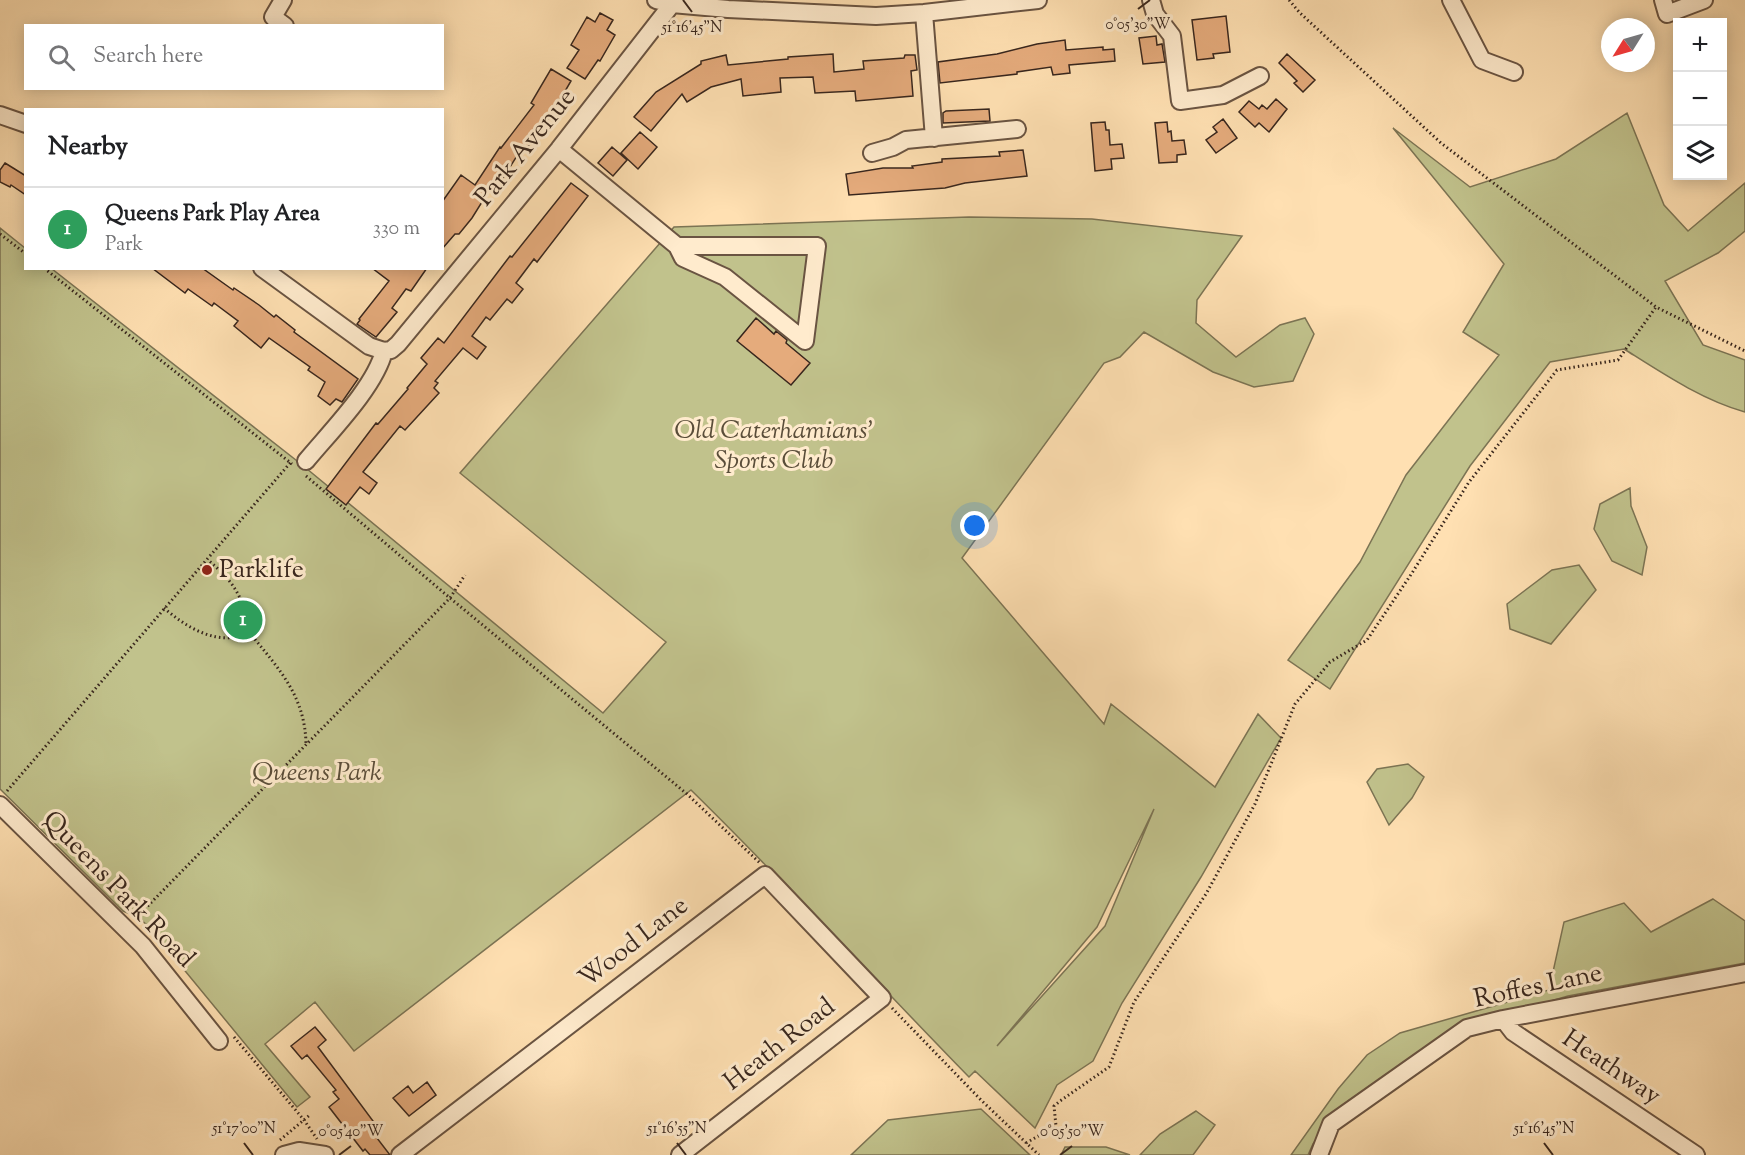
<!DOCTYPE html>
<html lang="en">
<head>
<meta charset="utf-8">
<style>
	:root { --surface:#fff; --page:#f6f6f6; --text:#202124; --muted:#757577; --line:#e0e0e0; --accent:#2563eb }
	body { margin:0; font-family:"Sorts Mill Goudy",serif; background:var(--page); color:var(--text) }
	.controls { position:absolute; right:18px; top:18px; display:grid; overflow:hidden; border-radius:0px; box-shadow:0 3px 15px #0003 }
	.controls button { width:54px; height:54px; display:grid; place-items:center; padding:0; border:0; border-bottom:2px solid var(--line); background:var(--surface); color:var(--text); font:30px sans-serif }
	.compass { position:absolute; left:1601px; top:18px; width:54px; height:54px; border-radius:50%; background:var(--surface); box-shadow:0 3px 15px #0003; rotate:233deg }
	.you { position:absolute; left:975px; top:526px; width:21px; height:21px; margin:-15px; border:4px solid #fff; border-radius:50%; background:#1a73e8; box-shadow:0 0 0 9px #1a73e833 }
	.badge { display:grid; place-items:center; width:39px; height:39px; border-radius:50%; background:var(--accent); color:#fff; font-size:20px; font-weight:700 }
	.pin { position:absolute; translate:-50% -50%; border:3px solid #fff; box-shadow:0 2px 6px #0006 }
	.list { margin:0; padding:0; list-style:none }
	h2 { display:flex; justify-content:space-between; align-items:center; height:78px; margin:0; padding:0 24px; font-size:26px }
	h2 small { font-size:20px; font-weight:400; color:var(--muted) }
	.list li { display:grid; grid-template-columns:39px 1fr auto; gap:18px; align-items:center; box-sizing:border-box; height:84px; padding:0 24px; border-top:2px solid var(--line) }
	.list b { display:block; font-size:22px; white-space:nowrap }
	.list p { margin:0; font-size:20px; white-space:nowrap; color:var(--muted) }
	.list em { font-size:20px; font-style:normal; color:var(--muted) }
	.icon { flex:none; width:33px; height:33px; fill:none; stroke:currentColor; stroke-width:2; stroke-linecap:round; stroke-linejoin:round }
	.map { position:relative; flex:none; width:1745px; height:1155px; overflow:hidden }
	.search { position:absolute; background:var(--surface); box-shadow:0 3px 15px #0003; left:24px; top:24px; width:420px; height:66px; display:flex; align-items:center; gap:15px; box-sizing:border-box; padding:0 21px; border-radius:0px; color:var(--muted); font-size:22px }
	.panel { position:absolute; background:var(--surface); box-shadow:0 3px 15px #0003; left:24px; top:108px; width:420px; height:162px; border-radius:0px }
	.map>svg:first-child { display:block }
	.green { fill:#c1c28c; stroke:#7c7454; stroke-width:1.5; fill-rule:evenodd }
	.building { fill:#e5ab7c; stroke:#38261d; stroke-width:1.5 }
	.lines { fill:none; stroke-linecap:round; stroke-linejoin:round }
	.minor-casing { stroke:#6a5442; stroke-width:20 }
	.path { stroke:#38261d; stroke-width:3; stroke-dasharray:1.5 3; stroke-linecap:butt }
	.minor { stroke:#ffebcd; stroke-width:16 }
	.ticks { fill:none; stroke:#38261d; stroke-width:2 }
	.poi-dot { fill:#8f2418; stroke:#ffebcd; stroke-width:2 }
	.labels { text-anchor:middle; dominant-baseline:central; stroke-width:6; stroke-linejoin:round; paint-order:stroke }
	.street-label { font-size:26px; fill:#38261d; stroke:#ffebcd }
	.park-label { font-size:26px; font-style:italic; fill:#5a4d39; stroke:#ffebcd }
	.poi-label { font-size:26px; fill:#38261d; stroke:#ffebcd; text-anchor:start }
	.ticks-label { font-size:15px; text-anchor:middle; fill:#38261d; stroke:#ffebcd; stroke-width:6; stroke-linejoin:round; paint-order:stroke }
</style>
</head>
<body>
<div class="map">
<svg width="1745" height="1155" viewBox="0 0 1745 1155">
	<rect width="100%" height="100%" fill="#ffe0b2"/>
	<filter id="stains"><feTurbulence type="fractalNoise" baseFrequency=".00333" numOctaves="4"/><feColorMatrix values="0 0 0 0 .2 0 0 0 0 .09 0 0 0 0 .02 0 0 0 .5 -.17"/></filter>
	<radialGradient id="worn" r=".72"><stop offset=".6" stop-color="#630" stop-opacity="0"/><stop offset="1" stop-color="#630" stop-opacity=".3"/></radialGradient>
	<path class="green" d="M1627,113L1664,205L1688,231L1745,183V231L1718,253L1665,281L1703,345L1745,360V412C1702,400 1662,373 1624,349L1550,362L1470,466L1330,689L1288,660L1360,562L1406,475L1499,355L1463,332L1504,264L1393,128L1470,187L1556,159Z
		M969,217L1092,219L1242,236L1197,300L1196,323L1236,357L1280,325L1305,318L1314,334L1293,381L1254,387L1213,372L1144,332L1120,357L1104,363L962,558L1104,724L1111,704L1215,787L1258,714L1281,738L1201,877L1122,1003L1093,1061L1057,1085L1035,1128L975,1071L969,1077C876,982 786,883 691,790L354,1051L315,1002L265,1044L310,1097L297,1107L149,927L138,917L123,911L0,789V228L25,248L26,268L52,269L301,464L603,713L666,642L460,473L674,227ZM1154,809L1105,926L997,1046L1097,927Z
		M1630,488L1631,506L1647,547L1642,575L1612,561L1594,529L1600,504Z
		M1579,565L1596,590L1551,644L1510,629L1507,604L1552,570Z
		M1408,764L1424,777L1412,798L1389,825L1367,782L1377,769Z
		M1713,899L1745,921V963L1568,996L1450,1030L1341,1106L1313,1144L1308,1155H1291L1338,1089L1367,1055L1400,1033L1549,990L1564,922L1624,903L1651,932Z
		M981,1109L1030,1155H851L888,1120Z
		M1196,1111L1215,1125L1193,1155H1140L1160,1134Z
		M1065,1147H1106L1130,1155H1061Z"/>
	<path class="building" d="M600,13L613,20L607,30L615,35L600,61L598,60L585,79L567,68L579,50L571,45L587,17L595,22Z
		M1226,16L1230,52L1213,54L1214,58L1197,60L1192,20Z
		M1156,36L1157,45L1162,44L1165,62L1143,64L1139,38Z
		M1065,40L1066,50L1103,47V50L1114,49L1115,61L1069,65L1070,73L1053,75L1051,67L1017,72V74L940,83L938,62L997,54L1037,44Z
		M833,54L834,72L864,69L863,61L904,58L905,55H915L917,70L911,71L913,96L856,101L855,91L815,93L813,77L780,78L781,92L743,96L741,79L711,87L687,102L682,94L651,131L634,117L656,92L701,64V61L726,55L728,65L788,59V57Z
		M1287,54L1315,80L1303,92L1294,83L1297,81L1279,63Z
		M551,69L571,81L550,117L523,153L520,151L498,186L492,181L480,199L482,202L472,218L459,234H455L442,249V202L461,175L475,185L500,147L501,148L534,105L531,103Z
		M1276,99L1287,109L1269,132L1259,123L1255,127L1239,112L1249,101L1259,109L1262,105L1267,109Z
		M989,109L990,121L943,123V113L946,111Z
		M1223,119L1237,138L1216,153L1206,140L1217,132L1213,127Z
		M1105,122L1106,130H1109L1110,145L1122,144L1124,158L1111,159L1112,169L1095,171L1091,123Z
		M1167,122L1168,132L1171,131L1172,141L1184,140L1186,154L1177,155V162L1159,163L1155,123Z
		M640,132L657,147L638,169L621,153Z
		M612,147L627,160L613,176L598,163Z
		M1023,150L1027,176L965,183L945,188L849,195L846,174L883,168H913L912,166L942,162V159L1000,156L999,152Z
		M5,163L26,176V195L11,185L10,187L0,182V170Z
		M571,183L588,196L537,262L534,259L516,283L523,289L512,303L507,299L490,320L486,317L472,336L486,347L477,359L463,348L435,381L438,383L434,388L439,393L405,430L400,426L363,472L377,483L369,494L360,487L346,505L326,489L376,423L378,424L408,389L407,388L427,364L421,358L438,338L444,343L510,256L512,257Z
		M152,268H202L233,290L234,288L259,305L274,317L276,315L295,330L294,332L358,379L342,402L336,399L330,405L318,396L325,382L308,370L310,367L269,338L261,348L234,326L238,321L214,303L212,306L188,289L185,293Z
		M372,268H427L411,291L406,289L392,308L397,312L376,337L357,324L360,320L359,319L389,281Z
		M756,318L774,334L776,331L787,340L786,343L810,363L791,385L737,341Z
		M315,1027L326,1040L318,1047L376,1125L370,1129L390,1155H370L365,1149L363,1151L329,1107L339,1099L333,1092L336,1090L307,1055L302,1059L291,1046Z
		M427,1082L436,1095L409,1116L393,1098L408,1086L413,1093Z"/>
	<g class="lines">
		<defs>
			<path id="minor" d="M283,0L273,17L285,26
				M656,0L672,4L728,9L876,16L924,13L1038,0
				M1151,0L1155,14L1172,36L1180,101L1223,95L1260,76
				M1451,0L1482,60L1514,72
				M1663,0L1667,14L1704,0
				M924,13L934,138
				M0,115L26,124
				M559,149L677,246L683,258L725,277L805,341L817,246H677
				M872,153L893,147L906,140L1017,129
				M262,268L369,346L384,351
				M306,461C330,432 375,387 384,351L391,350L398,344L559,149L672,4
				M0,805L143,946L219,1041
				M1503,1019L1513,1032L1696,1155
				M284,1155L299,1151L325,1155
				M400,1155L765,875L882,998L680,1155
				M1319,1155L1331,1124L1467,1028L1503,1019L1745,973"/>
		</defs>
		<use href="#minor" class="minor-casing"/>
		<path class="path" d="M1289,0L1300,13L1441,143L1656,307L1745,351
			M0,234L26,254
			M44,268L292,464
			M306,476L450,598L687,794L760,863
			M164,608C187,628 220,648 249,632C245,598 233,581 208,560
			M249,632C278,668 305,695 306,744
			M7,791L291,462
			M135,919L450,598L465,575
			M892,1008L982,1101L1039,1155
			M234,1037L304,1120L317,1139
			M280,1140L311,1114
			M1026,1143L1056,1126L1054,1106L1060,1101L1109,1067L1134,1002L1206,894L1255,804L1295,704L1330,662L1367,640L1412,573L1469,482L1557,370L1618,360L1656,307"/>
		<use href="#minor" class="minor"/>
	</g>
	<path class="ticks" d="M683,0L692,12M1138,9L1150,0M244,1143L253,1155M677,1143L686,1155M1544,1143L1553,1155M339,1155L351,1146M1060,1155L1072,1146"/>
	<circle class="poi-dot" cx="207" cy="570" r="6"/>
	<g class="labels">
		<g class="street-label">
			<text transform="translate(526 148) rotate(-51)">Park Avenue</text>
			<text transform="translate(118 890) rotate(46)">Queens Park Road</text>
			<text transform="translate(634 943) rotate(-38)">Wood Lane</text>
			<text transform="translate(1538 987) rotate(-12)">Roffes Lane</text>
			<text transform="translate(780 1045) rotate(-38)">Heath Road</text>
			<text transform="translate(1611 1068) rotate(34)">Heathway</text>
		</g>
		<g class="park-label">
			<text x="774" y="431">Old Caterhamians'<tspan x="774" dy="30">Sports Club</tspan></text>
			<text x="317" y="773">Queens Park</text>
		</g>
		<g class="poi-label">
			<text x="219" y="570">Parklife</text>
		</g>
	</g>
	<g class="ticks-label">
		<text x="1138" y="29">0°05'30"W</text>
		<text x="692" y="32">51°16'45"N</text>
		<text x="244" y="1133">51°17'00"N</text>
		<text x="677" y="1133">51°16'55"N</text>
		<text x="1544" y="1133">51°16'45"N</text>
		<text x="351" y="1136">0°05'40"W</text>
		<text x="1072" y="1136">0°05'50"W</text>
	</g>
	<rect width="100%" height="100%" filter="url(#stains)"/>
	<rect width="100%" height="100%" fill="url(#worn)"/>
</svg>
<div class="controls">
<button>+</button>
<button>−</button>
<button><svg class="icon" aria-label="layers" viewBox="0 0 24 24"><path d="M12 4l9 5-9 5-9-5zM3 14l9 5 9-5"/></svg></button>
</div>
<svg class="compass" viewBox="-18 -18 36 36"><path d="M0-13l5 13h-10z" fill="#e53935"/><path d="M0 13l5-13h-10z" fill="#757577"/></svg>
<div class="you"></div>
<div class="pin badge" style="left:243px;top:620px;background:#2e9e5b">1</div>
<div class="search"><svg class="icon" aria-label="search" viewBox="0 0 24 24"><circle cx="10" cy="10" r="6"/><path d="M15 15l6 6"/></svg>Search here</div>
<section class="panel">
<h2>Nearby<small></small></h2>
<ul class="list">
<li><span class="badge" style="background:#2e9e5b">1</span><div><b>Queens Park Play Area</b><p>Park</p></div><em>330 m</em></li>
</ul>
</section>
</div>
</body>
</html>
